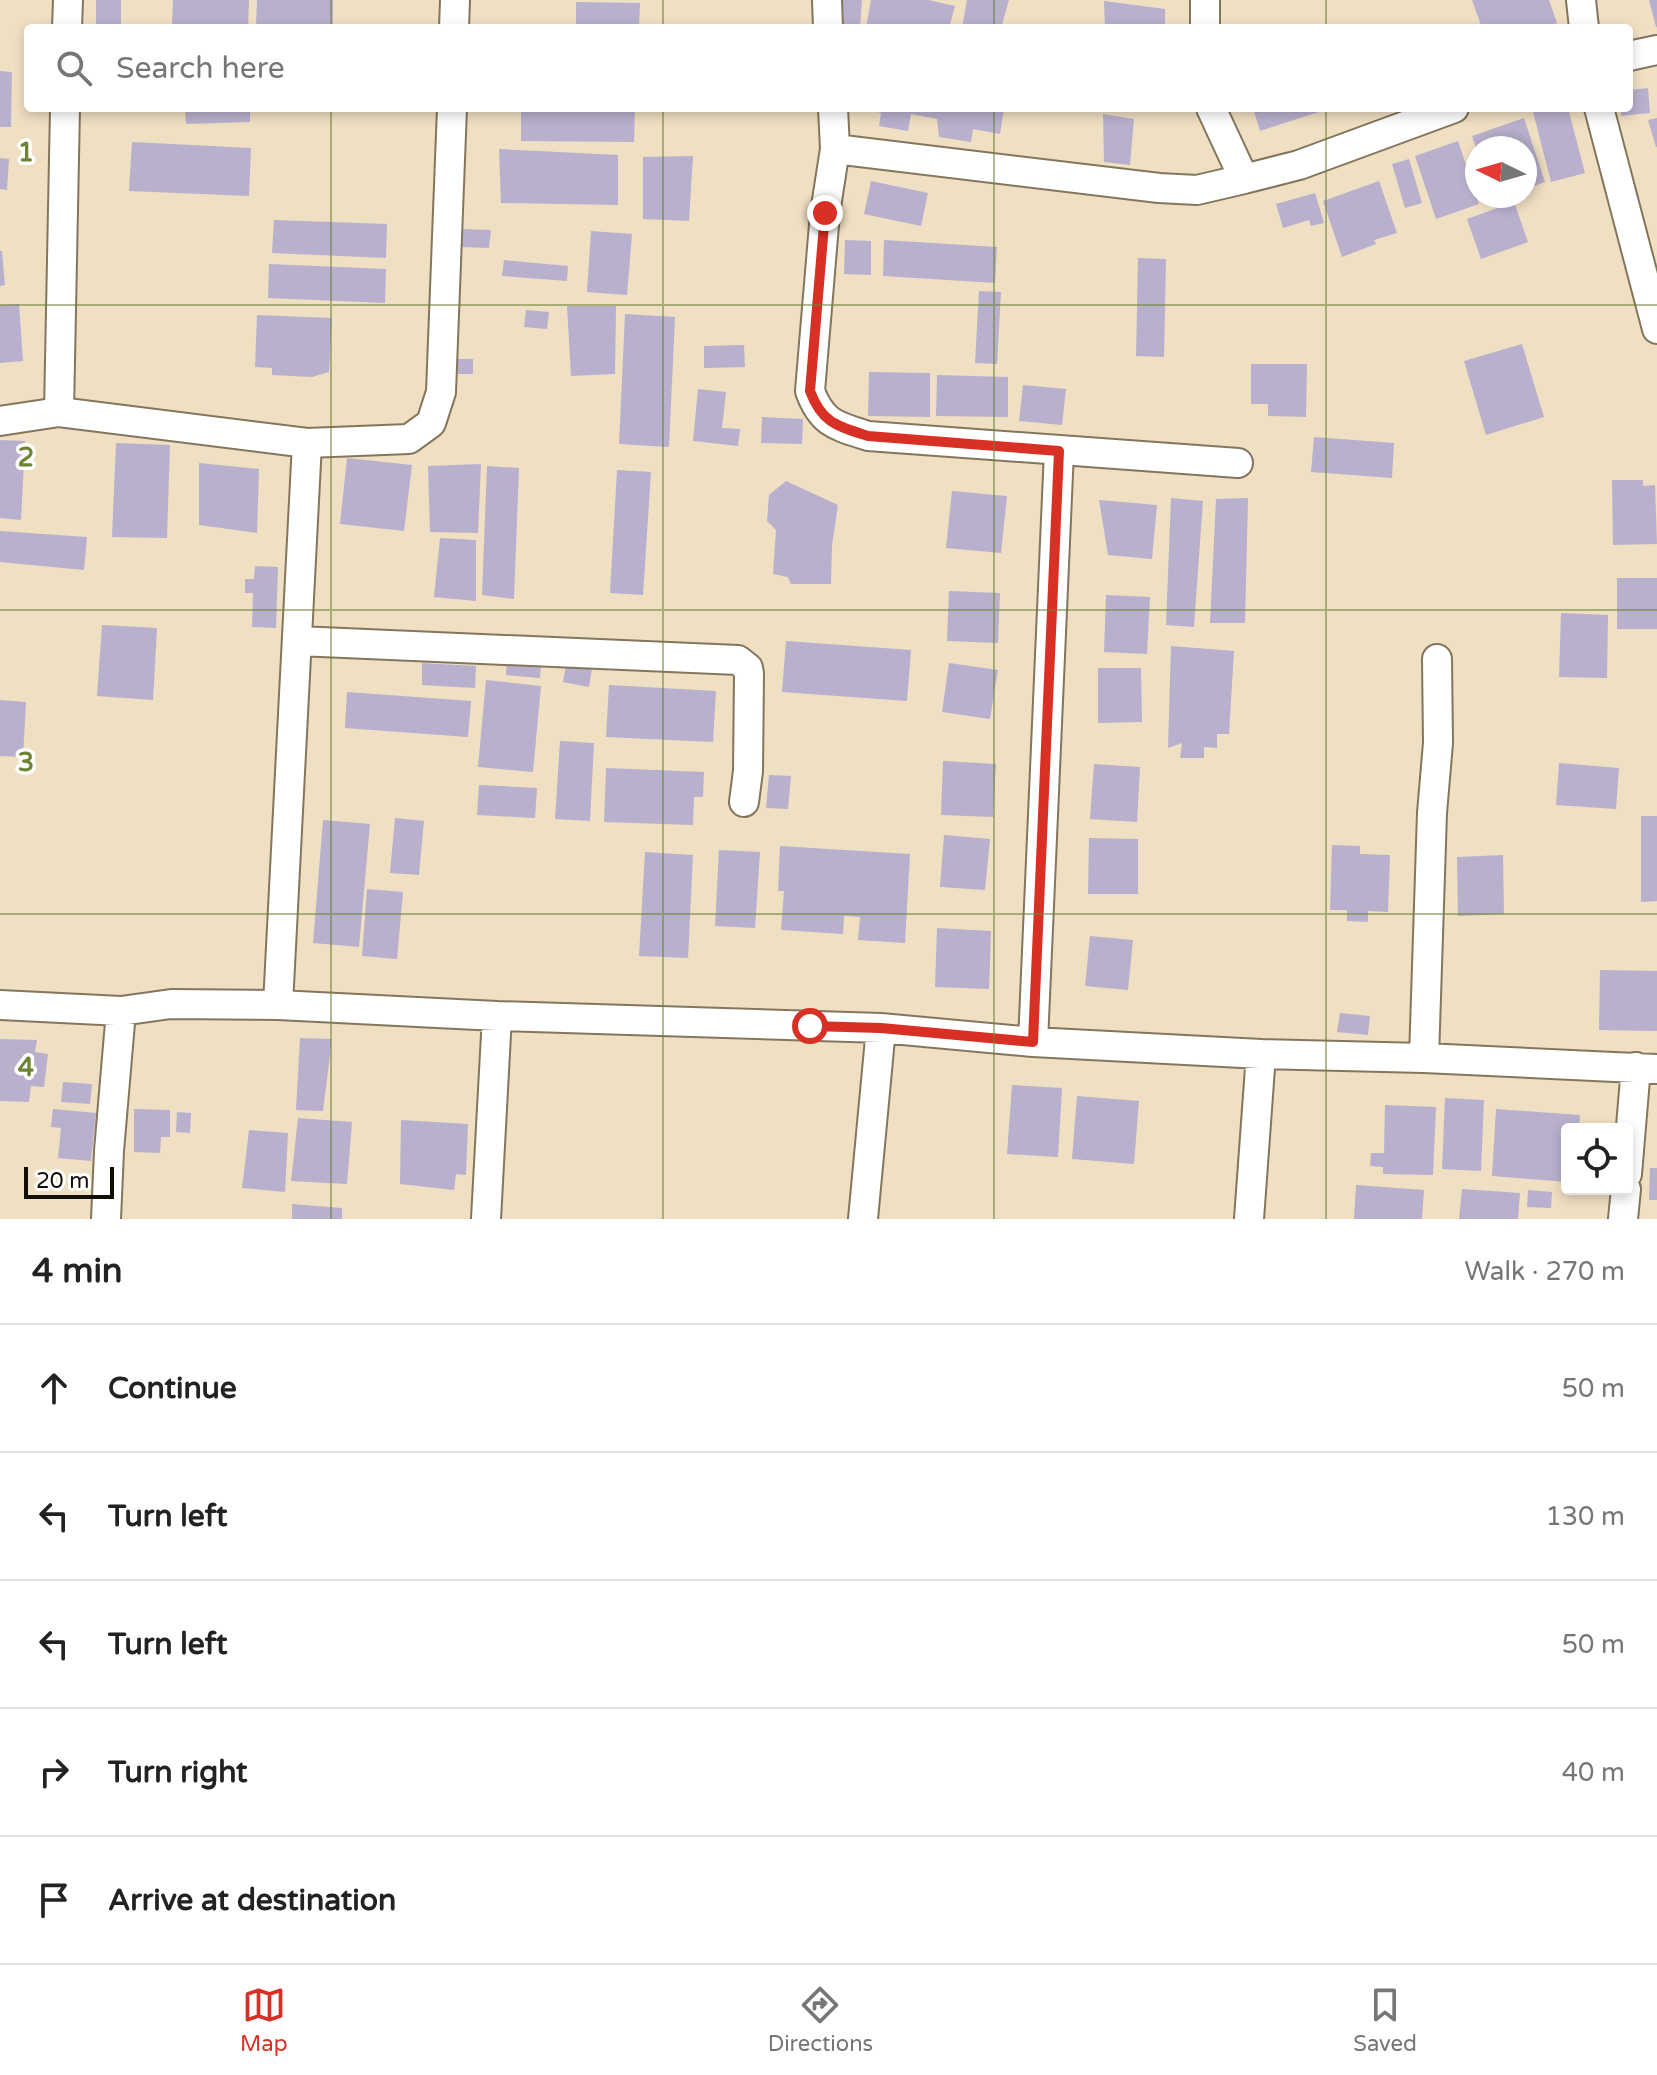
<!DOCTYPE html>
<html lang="en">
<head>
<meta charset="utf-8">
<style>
	:root { --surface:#fff; --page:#f6f6f6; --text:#222; --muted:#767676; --line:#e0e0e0; --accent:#d93025 }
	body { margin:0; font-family:"Varela Round",sans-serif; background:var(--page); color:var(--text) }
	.controls { position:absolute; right:24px; bottom:24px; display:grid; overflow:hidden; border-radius:8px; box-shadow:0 4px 12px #0003 }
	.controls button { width:72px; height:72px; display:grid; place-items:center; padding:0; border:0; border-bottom:2px solid var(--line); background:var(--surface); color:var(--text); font:40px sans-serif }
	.compass { position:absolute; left:1465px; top:136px; width:72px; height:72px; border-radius:50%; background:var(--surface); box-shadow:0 4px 12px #0003; rotate:275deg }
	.scale { position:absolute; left:24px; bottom:20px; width:90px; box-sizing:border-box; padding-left:8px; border:4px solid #130e05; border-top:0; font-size:22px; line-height:28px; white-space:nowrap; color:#130e05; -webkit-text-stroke:6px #fff; paint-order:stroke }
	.stop { position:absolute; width:24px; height:24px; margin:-18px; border:6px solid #d93025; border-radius:50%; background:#fff }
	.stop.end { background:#d93025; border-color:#fff; box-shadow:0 2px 8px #0008 }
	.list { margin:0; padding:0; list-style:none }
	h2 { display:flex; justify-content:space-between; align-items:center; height:104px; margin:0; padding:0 32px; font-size:34px }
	h2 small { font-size:26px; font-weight:400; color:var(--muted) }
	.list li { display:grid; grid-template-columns:52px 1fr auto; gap:24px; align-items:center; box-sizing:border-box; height:128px; padding:0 32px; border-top:2px solid var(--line) }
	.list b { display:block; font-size:30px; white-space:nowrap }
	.list em { font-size:26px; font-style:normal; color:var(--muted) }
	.icon { flex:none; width:44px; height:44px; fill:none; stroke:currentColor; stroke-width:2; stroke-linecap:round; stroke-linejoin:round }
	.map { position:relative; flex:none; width:1657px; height:1219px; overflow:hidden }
	.search { position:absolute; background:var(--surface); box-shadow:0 4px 12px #0003; left:24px; right:24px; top:24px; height:88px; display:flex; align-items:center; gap:20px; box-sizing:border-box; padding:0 28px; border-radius:8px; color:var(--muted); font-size:30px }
	.sheet { height:744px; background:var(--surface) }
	nav { display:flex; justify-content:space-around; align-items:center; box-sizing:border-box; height:112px; border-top:2px solid var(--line); background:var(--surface); font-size:22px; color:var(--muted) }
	nav a { display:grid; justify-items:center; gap:4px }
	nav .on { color:var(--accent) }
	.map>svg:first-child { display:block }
	.building { fill:#b9b0cd }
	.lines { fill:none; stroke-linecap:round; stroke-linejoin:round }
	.street-casing { stroke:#84765d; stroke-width:32 }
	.street { stroke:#fff; stroke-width:28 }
	.route { stroke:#d93025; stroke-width:10 }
	.grid { fill:none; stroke:#6e8435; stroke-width:2; stroke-opacity:0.55 }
	.grid-label { font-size:26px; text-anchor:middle; font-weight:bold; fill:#6e8435; stroke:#fff; stroke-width:7; stroke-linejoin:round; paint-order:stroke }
</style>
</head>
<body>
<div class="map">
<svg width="1657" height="1219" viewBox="0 0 1657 1219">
	<rect width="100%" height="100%" fill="#efdfc3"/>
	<path class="building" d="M96,0H121V28H96Z
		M173,0H249L248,28L172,26Z
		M257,0H333V28L256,27Z
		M842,0H862L860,28H840Z
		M871,0H928L955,6L949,28H866Z
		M967,0H1009L1001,28H962Z
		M1472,0H1549L1557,23L1542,28H1482Z
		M1649,0H1657V27H1656Z
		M1104,1L1165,9V28H1105Z
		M576,2L640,3L639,28H576Z
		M0,71L12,72L11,127H0Z
		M1648,88L1650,113L1621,116V108H1629V90Z
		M185,108H250V122L186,124Z
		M521,108H635L634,142L521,141Z
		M863,108H1004L1000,134L973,129L971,142L939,137L937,119L911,114L908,131L879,126L881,113Z
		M1253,108H1328V109L1260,131Z
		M1532,108H1568L1585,173L1551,182Z
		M1103,114L1134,119L1130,165L1104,162Z
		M1524,118L1545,182L1525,189V148H1476L1472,136Z
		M1657,118V147H1656L1648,120Z
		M1458,141L1479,204L1436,219L1415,156Z
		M132,142L251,148L249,196L129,191Z
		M499,149L618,155V205L501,203Z
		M693,156L689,221L643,219V157Z
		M0,158L9,159L7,190L0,189Z
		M1409,159L1422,203L1405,208L1392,164Z
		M871,181L928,193L921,226L864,214Z
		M1379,181L1397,233L1374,240L1376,244L1342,257L1323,201Z
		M1315,193L1324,223L1311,226L1309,220L1283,228L1276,204Z
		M1514,202L1528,242L1481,259L1467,219Z
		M274,220L387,224L386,258L272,253Z
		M462,229L491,230L489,248L461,247Z
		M591,231L632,234L627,295L587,292Z
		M845,240L871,241V275L844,274Z
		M884,240L997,247L995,283L883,276Z
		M0,251H2L5,285L0,286Z
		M1138,258L1166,259L1164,357L1136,356Z
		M504,260L568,266L567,281L502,276Z
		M269,264L386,269L385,303L268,298Z
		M979,291L1001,292L997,364L975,363Z
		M19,304L23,361L0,363V305Z
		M567,306H616L615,374L571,376Z
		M526,310L549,312L547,329L524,327Z
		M625,314L675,317L669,447L619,444Z
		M257,315L332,318L329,372L312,377L272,375V368L255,367Z
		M1522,344L1544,417L1486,435L1464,361Z
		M744,345L745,367L704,368V346Z
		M454,359H473V374H454Z
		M1251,364H1307L1306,417L1268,416V404H1251Z
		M869,372L930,373V417L868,416Z
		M937,375L1008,377V417L936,416Z
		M1023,385L1066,389L1062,425L1019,421Z
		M698,389L726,392L722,428L740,429L738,446L693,441Z
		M762,417L803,419L802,444L761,443Z
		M1314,437L1394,443L1392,478L1311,472Z
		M0,440L25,441L21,520L0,518Z
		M116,443L170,445L167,538L112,537Z
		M347,458L412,465L404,531L340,524Z
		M199,463L259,469L257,533L199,525Z
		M481,464L478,533L430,532L428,466Z
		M487,466L519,468L514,599L482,595Z
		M617,470L651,472L643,595L610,593Z
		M1612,480H1643V486L1655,485L1657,544L1613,545Z
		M786,481L838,505L832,545L831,584H791L788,577L773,574L776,530L767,521L769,495Z
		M952,491L1007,496L1001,553L946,548Z
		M1171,498L1203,501L1194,627L1166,625Z
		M1248,498L1245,623H1210L1216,499Z
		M1099,500L1157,505L1152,559L1108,555Z
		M0,531L87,537L84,570L0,562Z
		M440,538L476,540V601L434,597Z
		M255,566L278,567L276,628L252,627L253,593H245V579H254Z
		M1617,578H1657V629H1617Z
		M949,591L1000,593L998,643L947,641Z
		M1106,595L1150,597L1147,654L1104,652Z
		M1561,613L1608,615L1607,678L1559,677Z
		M102,625L157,628L153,700L97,696Z
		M786,641L911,650L907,701L782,692Z
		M1171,646L1234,651L1229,734H1217V748L1204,747V758H1180L1182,743L1168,748Z
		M507,661L541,664L540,678L506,675Z
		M422,663L476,666L475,688L422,685Z
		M949,663L998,670L990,719L942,712Z
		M566,665L592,668L589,687L563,682Z
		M1098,668H1141L1142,722L1098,723Z
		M486,680L541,686L533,772L478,767Z
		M609,685L716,691L713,742L606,737Z
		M347,692L471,701L468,737L345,728Z
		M0,700L26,702L23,757L0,756Z
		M560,741L594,743L590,821L555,819Z
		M943,761L996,764L993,817L941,815Z
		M1559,763L1619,768L1616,809L1556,805Z
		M1094,764L1140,767L1137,822L1090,819Z
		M606,768L704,772L703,797H694L693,825L604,822Z
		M769,775L791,776L788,809L766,808Z
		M479,785L537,788L535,818L477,815Z
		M1641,816H1657V901L1641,902Z
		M395,818L424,821L419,875L390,873Z
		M323,820L370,824L359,947L313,943Z
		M944,835L990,839L985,890L940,887Z
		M1089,838L1138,839V894H1088Z
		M1332,845L1360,846V854L1390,855L1388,912L1368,911V922L1347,921V910H1330Z
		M780,846L910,854L905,943L858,940L860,917L844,916L843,934L781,930L784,891H778Z
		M719,850L760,852L755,928L715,926Z
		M645,852L693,855L688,958L639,956Z
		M1503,855L1504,914L1458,916L1457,857Z
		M367,889L403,892L397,959L362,956Z
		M937,928L991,931L989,989L935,987Z
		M1090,936L1133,940L1128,990L1085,986Z
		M1600,970L1657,971V1031L1599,1030Z
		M1340,1013L1370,1016L1368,1035L1337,1032Z
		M300,1038L332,1039L323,1111L296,1110Z
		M0,1039L37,1040L35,1052L48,1054L44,1087L31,1086L29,1102L0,1101Z
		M63,1082L92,1084L90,1104L61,1102Z
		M1012,1085L1062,1088L1058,1157L1007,1154Z
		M1077,1096L1139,1101L1134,1164L1072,1159Z
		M1445,1098L1484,1100L1481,1171L1442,1169Z
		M1385,1105L1436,1107L1433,1175L1383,1174V1167L1370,1166L1371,1153H1384Z
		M53,1109L96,1113L91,1161L58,1158L61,1128L51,1127Z
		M134,1109L170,1110V1137H161L160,1153L134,1152Z
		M1496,1109L1580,1115L1579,1129H1567V1182L1492,1176Z
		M177,1112L191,1113L190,1133L176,1132Z
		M298,1118L352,1122L347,1184L291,1181Z
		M401,1120L468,1124L466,1175L456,1174L454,1190L400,1184Z
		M249,1130L288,1133L285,1192L242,1188Z
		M1650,1168H1657V1200H1649Z
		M1356,1185L1424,1190L1422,1219H1354Z
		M1462,1189L1520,1193L1518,1219H1459Z
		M1528,1190L1552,1192L1551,1208L1527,1207Z
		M292,1204L342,1208V1219H292Z"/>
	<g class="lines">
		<defs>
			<path id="street" d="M827,0L828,28
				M1581,0L1584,28
				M67,28L68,0
				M454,28L455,0
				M1205,28V0
				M1629,56L1657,50
				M833,108L835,149L825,213L810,391C822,424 837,426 868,436L1238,463
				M1211,108L1244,179L1299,165L1454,108
				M1599,108L1657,329
				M835,149L1159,188L1197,190L1244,179
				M59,412L65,108
				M0,421L59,412L307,443
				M298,641L738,660L748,668L749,674L748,771L744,802
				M0,1005L121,1011L171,1004L278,1005L497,1016L881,1028L1033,1042L1261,1054L1424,1058L1657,1069
				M278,1005L307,443L409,439L431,423L441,392L452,108
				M1033,1042L1059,451
				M1424,1058L1432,813L1438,743L1437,659
				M1627,1174L1636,1067
				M106,1219L109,1151L121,1011
				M486,1219L497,1016
				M863,1219L881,1028
				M1249,1219L1261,1054
				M1623,1219L1626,1189"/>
		</defs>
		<use href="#street" class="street-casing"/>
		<use href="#street" class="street"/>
	</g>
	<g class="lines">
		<path class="route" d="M810,1026L881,1028L1033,1042L1059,451L868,436C837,426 822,423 810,391L825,213"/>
	</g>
	<path class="grid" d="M331,0V28M663,0V28M994,0V28M1326,0V28M331,108V1219M663,108V1219M994,108V1219M1326,108V1219M0,305H1657M0,610H1657M0,914H1657"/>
	<g class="grid-label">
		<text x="26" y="161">1</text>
		<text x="26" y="466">2</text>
		<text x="26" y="771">3</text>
		<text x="26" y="1076">4</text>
	</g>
</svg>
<div class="controls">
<button><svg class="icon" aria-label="locate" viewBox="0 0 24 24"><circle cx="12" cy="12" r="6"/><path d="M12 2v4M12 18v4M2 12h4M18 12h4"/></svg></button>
</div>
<svg class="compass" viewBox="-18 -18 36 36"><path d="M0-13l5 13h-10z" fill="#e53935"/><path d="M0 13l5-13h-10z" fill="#767676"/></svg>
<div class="scale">20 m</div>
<div class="stop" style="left:810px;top:1026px"></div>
<div class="stop end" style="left:825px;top:213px"></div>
<div class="search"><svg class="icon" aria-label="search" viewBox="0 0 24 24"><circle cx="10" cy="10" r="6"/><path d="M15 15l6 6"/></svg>Search here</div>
</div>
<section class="sheet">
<h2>4 min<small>Walk · 270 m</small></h2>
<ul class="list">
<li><svg class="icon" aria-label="ahead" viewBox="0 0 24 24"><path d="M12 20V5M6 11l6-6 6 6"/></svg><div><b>Continue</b></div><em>50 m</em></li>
<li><svg class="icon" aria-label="left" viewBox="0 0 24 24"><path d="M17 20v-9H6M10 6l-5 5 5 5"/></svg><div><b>Turn left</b></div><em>130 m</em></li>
<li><svg class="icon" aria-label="left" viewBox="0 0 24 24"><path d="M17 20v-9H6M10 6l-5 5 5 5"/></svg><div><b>Turn left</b></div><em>50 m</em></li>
<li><svg class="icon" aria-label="right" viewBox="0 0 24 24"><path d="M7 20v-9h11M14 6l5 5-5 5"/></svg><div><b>Turn right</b></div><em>40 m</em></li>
<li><svg class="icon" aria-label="arrive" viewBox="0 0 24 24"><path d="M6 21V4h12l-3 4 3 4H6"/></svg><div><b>Arrive at destination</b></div></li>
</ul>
</section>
<nav>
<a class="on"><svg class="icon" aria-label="map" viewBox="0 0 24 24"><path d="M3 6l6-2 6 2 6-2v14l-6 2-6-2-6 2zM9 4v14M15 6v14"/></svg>Map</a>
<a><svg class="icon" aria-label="directions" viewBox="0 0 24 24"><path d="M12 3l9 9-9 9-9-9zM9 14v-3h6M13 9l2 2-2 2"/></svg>Directions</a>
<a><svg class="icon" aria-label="saved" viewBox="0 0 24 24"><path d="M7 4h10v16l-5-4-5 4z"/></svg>Saved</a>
</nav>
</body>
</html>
